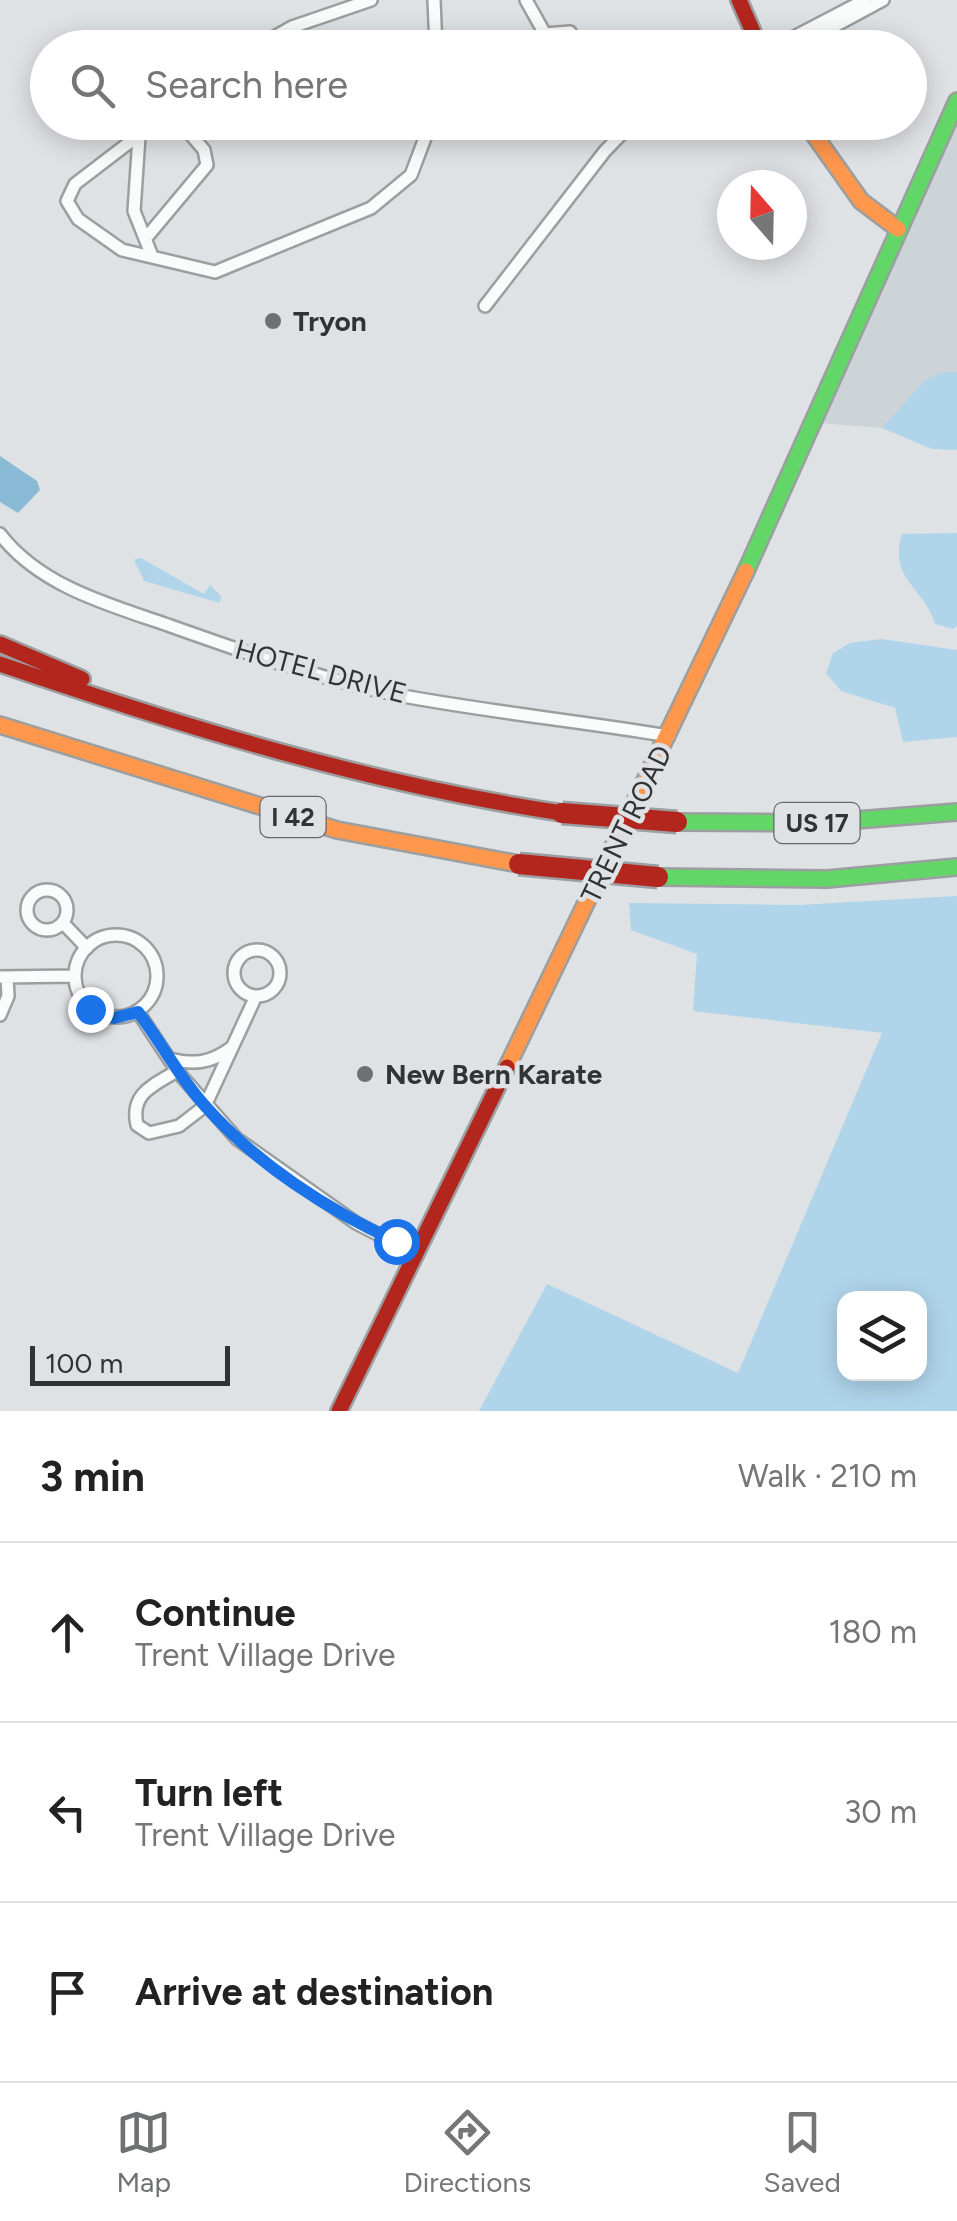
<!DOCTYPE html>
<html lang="en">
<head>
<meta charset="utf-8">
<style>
	:root { --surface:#fff; --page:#f6f6f6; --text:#222; --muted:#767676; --line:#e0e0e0; --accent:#6f7072 }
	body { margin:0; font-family:Figtree,sans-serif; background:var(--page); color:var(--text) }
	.controls { position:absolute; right:30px; bottom:30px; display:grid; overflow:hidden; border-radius:20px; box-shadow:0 5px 25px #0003 }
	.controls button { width:90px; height:90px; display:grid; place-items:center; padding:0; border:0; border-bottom:2px solid var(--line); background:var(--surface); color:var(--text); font:50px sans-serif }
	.compass { position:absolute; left:717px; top:170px; width:90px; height:90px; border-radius:50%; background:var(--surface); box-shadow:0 5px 25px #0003; rotate:340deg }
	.scale { position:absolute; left:30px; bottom:25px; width:200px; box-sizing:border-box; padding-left:10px; border:5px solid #323334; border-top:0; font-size:28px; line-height:35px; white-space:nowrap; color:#323334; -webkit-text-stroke:8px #dee2e5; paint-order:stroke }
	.stop { position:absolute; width:30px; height:30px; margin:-22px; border:8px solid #1a73e8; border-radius:50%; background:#fff }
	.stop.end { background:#1a73e8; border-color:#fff; box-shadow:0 2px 10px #0008 }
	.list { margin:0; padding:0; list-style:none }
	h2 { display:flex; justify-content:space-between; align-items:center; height:130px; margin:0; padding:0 40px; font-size:42px }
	h2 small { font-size:32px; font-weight:400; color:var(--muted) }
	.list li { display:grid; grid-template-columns:65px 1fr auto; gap:30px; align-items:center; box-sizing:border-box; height:180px; padding:0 40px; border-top:2px solid var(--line) }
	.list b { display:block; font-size:38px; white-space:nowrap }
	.list p { margin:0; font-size:32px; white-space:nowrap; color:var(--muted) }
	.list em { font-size:32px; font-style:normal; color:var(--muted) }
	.icon { flex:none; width:55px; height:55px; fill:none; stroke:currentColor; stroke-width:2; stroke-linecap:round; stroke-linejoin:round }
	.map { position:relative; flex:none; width:957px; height:1411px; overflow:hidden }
	.search { position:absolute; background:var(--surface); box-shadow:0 5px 25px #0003; left:30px; right:30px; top:30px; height:110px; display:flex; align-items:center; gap:25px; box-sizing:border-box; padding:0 35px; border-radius:55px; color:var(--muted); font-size:38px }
	.sheet { height:670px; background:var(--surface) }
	nav { display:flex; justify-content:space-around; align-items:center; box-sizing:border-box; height:140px; border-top:2px solid var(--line); background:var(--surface); font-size:28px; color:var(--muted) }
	nav a { display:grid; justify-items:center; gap:5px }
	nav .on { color:var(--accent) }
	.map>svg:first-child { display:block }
	.built { fill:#ccd4d8 }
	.green { fill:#b0d5eb; fill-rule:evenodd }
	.water { fill:#8abbd6 }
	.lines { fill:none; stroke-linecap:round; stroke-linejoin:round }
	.street-casing { stroke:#9c9fa0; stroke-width:16 }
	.fast-casing { stroke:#9c9fa0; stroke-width:20 }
	.slow-casing { stroke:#9c9fa0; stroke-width:20 }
	.jam-casing { stroke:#9c9fa0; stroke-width:20 }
	.street { stroke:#fafbfb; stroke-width:11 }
	.fast { stroke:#63d668; stroke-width:15 }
	.slow { stroke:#ff974d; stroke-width:15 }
	.jam { stroke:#b3261e; stroke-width:15 }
	.jam-bridge-casing { stroke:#9c9fa0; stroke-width:25; stroke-linecap:butt }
	.jam-bridge { stroke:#b3261e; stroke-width:20 }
	.route { stroke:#1a73e8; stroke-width:12 }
	.poi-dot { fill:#6f7072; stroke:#dee2e5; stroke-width:4 }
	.labels { text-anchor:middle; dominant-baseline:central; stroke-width:9; stroke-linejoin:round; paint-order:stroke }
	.shield { fill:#dee2e5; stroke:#666869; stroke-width:2.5 }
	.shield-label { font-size:25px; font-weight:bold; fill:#323334 }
	.poi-label { font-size:28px; font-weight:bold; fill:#323334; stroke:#dee2e5; text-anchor:start }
	.street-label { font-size:28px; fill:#323334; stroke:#dee2e5 }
</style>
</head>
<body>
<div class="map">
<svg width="957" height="1411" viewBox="0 0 957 1411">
	<rect width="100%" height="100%" fill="#dfe2e4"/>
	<path class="built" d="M957,120V372H943L923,383L882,428L818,423Z"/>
	<path class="green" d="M943,372H957V450L932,449L882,428L925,380Z
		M957,533V626L953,629L935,624C924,586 888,580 902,534Z
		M141,558L204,594L210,585L221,596L220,603L144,581L134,560Z
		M881,639L957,650V737L903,742L895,708L841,691L826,673L833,653L850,643Z
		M957,896V1411H479L547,1284L738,1373L882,1033L693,1011L697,954L631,930L629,903L799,905ZM844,1298H920V1374H844Z"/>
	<path class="water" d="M0,456L37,481L40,490L18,513L0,502Z"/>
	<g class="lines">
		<defs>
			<path id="street" d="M434,0L436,48
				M526,0L545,34L570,32L579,48
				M255,48L292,27L371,0
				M773,48L865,0
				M794,48L883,0
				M156,122L75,184L67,201L78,219L122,250L215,272L371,208L411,175L431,122
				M139,137L134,211L152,256
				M146,238L207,165L204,150L180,122
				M485,306L605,151L633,122
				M0,534C39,585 106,604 165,624C241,651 319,679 398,695C488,712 579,721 669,736
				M27 910a20 20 0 1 1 40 0a20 20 0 1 1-40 0Z
				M63,923L87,948
				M75 976a41 41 0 1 1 82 0a41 41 0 1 1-82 0Z
				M234 973a23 23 0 1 1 46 0a23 23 0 1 1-46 0Z
				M0,977L75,976
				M138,1012L177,1071L237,1139L356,1223L416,1254
				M0,1015L8,996L7,977
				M170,1059C194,1065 211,1063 231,1048
				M177,1071C152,1086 130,1094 137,1125L149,1133L179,1126L205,1106L256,996"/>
			<path id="fast" d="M746,571L957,101
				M677,822L819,823L957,812
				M658,877L827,879L957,867"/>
			<path id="slow" d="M805,122L861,201L898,229
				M0,725L337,830L519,864
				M507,1067L746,571"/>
			<path id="jam" d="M739,0L760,48
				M0,644L82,679
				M0,664C185,727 369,784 562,813
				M339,1411L507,1067"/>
		</defs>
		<use href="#street" class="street-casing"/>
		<use href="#fast" class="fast-casing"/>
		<use href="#slow" class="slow-casing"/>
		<use href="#jam" class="jam-casing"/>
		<use href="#street" class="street"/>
		<use href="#fast" class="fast"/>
		<use href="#slow" class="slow"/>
		<use href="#jam" class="jam"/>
		<defs>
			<path id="jam-bridge" d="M562,813L677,822
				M519,864L658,877"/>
		</defs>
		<use href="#jam-bridge" class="jam-bridge-casing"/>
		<use href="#jam-bridge" class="jam-bridge"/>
	</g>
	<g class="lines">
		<path class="route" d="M90,1009L114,1018L138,1012C162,1043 179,1078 206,1107C256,1163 327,1210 396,1241"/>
	</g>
	<g class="poi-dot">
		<circle cx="273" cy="321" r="10"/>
		<circle cx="365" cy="1074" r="10"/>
	</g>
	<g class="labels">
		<g class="shield">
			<rect x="260.5" y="797" width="65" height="40" rx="8"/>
			<rect x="774.5" y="803" width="85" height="40" rx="8"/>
		</g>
		<g class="shield-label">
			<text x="293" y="817">I 42</text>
			<text x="817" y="823">US 17</text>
		</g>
		<g class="poi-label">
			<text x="293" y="321">Tryon</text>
			<text x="385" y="1074">New Bern Karate</text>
		</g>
		<g class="street-label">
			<text transform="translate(321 671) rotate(15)">HOTEL DRIVE</text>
			<text transform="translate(626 824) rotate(-64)">TRENT ROAD</text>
		</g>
	</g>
</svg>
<div class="controls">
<button><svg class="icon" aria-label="layers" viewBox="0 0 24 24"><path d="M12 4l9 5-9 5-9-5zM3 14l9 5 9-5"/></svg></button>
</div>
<svg class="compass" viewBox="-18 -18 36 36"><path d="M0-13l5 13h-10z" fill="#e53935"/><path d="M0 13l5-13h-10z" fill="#767676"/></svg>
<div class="scale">100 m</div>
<div class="stop" style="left:396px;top:1241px"></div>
<div class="stop end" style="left:90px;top:1009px"></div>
<div class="search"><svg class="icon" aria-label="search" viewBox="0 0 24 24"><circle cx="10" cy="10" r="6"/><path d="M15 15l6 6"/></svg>Search here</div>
</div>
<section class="sheet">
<h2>3 min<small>Walk · 210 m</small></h2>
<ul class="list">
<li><svg class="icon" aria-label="ahead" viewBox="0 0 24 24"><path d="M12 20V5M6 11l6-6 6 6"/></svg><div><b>Continue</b><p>Trent Village Drive</p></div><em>180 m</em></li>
<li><svg class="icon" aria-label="left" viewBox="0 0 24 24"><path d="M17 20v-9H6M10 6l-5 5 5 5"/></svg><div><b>Turn left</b><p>Trent Village Drive</p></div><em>30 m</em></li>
<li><svg class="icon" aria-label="arrive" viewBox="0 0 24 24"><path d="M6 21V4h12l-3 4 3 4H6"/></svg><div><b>Arrive at destination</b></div></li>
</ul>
</section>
<nav>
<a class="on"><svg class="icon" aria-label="map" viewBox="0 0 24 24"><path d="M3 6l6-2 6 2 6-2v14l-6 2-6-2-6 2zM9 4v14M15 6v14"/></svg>Map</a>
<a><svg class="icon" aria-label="directions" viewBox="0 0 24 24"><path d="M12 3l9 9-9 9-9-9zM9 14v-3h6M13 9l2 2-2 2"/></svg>Directions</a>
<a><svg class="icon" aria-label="saved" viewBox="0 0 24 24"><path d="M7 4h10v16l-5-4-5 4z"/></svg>Saved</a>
</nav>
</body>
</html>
